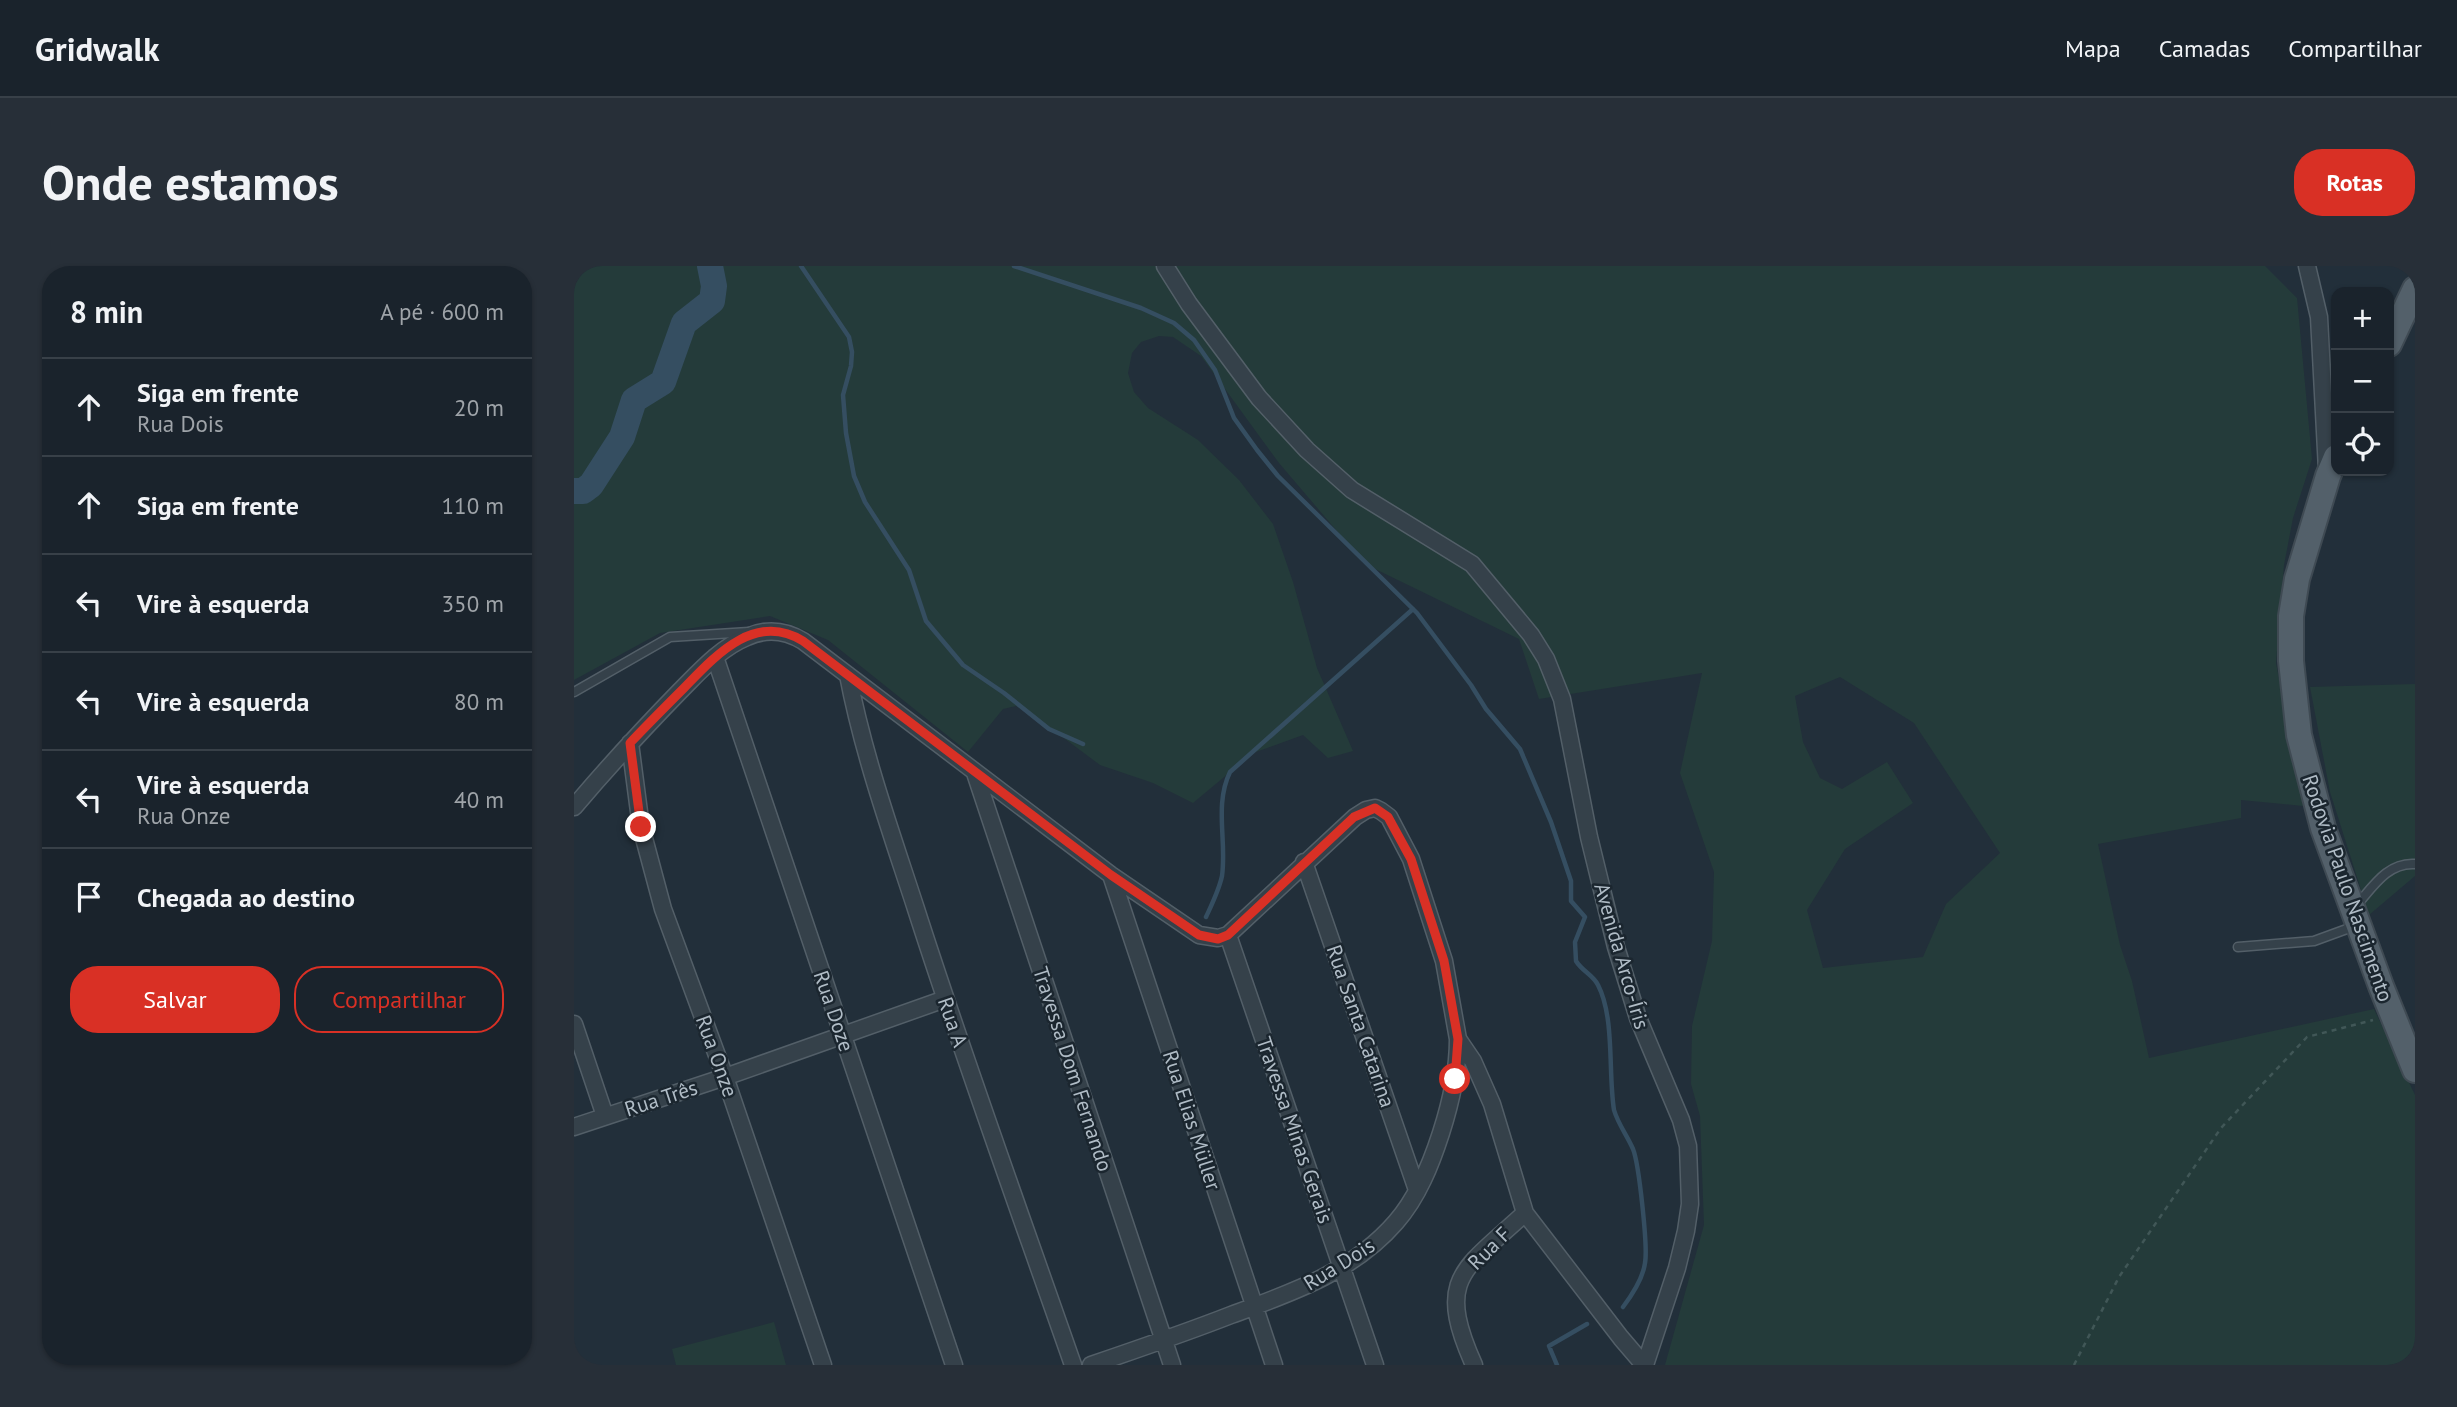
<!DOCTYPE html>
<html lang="pt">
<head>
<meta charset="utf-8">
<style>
	:root { --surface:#1a232c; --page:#272f38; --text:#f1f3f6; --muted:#9fa4a9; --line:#384048; --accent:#d93025 }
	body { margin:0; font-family:"PT Sans",sans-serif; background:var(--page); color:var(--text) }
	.controls { position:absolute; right:21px; top:21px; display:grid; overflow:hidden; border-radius:14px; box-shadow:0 2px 5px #0004 }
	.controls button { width:63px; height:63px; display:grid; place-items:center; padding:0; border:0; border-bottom:2px solid var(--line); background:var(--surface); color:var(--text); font:35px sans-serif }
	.stop { position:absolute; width:21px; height:21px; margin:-16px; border:5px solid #d93025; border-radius:50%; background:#fff }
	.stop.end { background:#d93025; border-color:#fff; box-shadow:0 2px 7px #0008 }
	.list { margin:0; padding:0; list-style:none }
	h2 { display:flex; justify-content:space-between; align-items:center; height:91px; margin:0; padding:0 28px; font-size:30px }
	h2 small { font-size:23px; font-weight:400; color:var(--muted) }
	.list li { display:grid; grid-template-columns:46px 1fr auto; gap:21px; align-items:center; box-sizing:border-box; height:98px; padding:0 28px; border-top:2px solid var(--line) }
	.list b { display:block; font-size:26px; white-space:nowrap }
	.list p { margin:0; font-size:23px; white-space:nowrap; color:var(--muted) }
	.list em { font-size:23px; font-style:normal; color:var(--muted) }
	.actions { display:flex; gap:14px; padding:21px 28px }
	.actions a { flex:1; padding:16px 0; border:2px solid var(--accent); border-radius:28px; text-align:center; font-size:24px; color:var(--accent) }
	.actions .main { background:var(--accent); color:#fff }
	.icon { flex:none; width:38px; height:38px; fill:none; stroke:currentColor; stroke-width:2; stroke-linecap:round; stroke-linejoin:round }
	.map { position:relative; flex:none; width:1841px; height:1099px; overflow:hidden; border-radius:28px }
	header { display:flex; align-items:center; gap:42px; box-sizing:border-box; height:98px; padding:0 35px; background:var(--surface); border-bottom:2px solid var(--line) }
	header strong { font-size:33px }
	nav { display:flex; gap:38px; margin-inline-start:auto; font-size:24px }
	.intro { display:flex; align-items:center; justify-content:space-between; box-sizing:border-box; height:168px; padding:0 42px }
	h1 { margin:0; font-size:49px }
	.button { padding:18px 32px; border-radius:28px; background:var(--accent); color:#fff; font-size:24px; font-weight:700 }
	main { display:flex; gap:42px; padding:0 42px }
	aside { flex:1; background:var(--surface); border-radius:28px; box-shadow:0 2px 5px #0004 }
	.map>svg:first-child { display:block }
	.green { fill:#243b3a; fill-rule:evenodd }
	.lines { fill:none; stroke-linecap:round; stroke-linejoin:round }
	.stream { stroke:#354e61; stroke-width:4.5 }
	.river { stroke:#354e61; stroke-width:26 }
	.lane-casing { stroke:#535f68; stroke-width:11 }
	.street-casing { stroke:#535f68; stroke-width:19 }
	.primary-casing { stroke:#3f4a53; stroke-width:28 }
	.path { stroke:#415757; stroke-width:2.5; stroke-dasharray:5 5; stroke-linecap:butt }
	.lane { stroke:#35414a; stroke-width:8 }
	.street { stroke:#35414a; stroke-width:16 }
	.primary { stroke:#53606a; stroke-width:24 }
	.route { stroke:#d93025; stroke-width:9 }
	.labels { text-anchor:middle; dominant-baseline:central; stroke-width:5; stroke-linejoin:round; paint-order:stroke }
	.street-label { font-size:21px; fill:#b0bcc6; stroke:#1b262f }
</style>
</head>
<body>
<header>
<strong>Gridwalk</strong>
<nav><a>Mapa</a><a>Camadas</a><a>Compartilhar</a></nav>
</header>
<div class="intro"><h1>Onde estamos</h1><a class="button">Rotas</a></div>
<main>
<aside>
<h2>8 min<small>A pé · 600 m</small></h2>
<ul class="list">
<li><svg class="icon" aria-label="ahead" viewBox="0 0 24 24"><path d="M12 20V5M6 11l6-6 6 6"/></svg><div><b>Siga em frente</b><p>Rua Dois</p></div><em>20 m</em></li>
<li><svg class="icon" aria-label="ahead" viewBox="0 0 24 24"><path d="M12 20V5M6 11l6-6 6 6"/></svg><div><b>Siga em frente</b></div><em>110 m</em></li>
<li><svg class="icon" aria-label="left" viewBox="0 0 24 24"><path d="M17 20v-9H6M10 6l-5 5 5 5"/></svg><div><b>Vire à esquerda</b></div><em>350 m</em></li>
<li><svg class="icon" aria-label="left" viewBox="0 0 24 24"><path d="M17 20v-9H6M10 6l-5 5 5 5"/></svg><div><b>Vire à esquerda</b></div><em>80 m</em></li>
<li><svg class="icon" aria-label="left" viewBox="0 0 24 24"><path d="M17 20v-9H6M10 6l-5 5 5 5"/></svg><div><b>Vire à esquerda</b><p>Rua Onze</p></div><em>40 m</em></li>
<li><svg class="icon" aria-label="arrive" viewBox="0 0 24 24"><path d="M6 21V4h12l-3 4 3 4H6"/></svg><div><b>Chegada ao destino</b></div></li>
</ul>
<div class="actions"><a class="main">Salvar</a><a>Compartilhar</a></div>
</aside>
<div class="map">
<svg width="1841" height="1099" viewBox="0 0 1841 1099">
	<rect width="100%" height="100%" fill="#222f3a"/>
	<path class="green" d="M0,0H1691L1723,32L1738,193L1719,252L1710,299L1702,397L1729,540L1667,534V552L1524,578L1546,679L1558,715L1575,792L1800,743L1841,829V1099H1091L1130,959L1126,850L1117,818L1118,760L1138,675L1140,606L1106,507L1128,407L965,433L945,373L791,298L705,197L627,90L599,71L585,70L567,76L558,87L554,107L560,126L574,142L624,174L665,214L699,258L719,316L743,402L779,485L754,492L729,469L679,487L619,537L579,517L526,499L463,452L442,440L429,443L394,486L254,374L196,350L86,367L0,414ZM1266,411L1340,457L1426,587L1372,638L1349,691L1249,702L1233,644L1271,583L1339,537L1313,496L1268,523L1246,512L1229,476L1221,430Z
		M1841,418V610L1795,649L1756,526L1736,421Z
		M200,1056L212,1099H102L98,1083Z"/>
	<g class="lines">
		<path class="stream" d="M227,0L275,71L278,86L277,100L269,129L272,167L280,210L291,236L335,304L352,355L389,399L430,427L475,463L509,478
			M440,0L567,42L600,57L620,74L641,104L660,152L683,184L704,210L843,347L897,419L912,443L946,483L977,556L997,615V635L1011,651L1001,676L1002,695C1008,705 1019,709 1024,719C1041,752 1034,807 1040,844C1044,858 1053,869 1059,883C1065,898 1074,981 1071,997C1069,1012 1058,1029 1049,1041
			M632,651C638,638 645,624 648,610C653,575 640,539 656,506L839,343
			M983,1099L975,1080L1013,1058"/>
		<path class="river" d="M0,225H9L17,219L48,171L60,134L89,116L110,57L138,35L140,20L136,0"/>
		<defs>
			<path id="lane" d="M0,426L96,371L175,366
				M1781,641C1798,622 1813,596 1841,598
				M1664,681L1740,675L1781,660"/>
			<path id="street" d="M591,0L615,38L685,132L733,184L778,224L898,298L957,369L972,393L988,433L1015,571L1042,681L1064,752L1107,854L1114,880L1116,938L1112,965L1103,1002L1071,1099
				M1733,0L1745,51L1753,204
				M141,391L380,1099
				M274,409C289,488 317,566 342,643C391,796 446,947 499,1099
				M56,477L67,561L89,643L151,811L249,1099
				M401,507L598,1099
				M0,541C34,501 69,463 106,425C126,405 146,382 173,371C193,362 211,364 229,375L537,609L625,669L644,672L654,669L781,551L792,544L801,542L807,545L815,551L837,593L870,695L884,773L899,795L918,838L951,947L1047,1072L1070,1099
				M730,596L843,924
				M537,609L700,1099
				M654,669L801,1099
				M0,758L31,850
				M0,861L151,811L371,733
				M517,1099C564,1083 611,1067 657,1049C717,1027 779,1006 822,956C844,931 857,898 867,867C877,836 884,805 884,773
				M900,1099C861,1012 889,1004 951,947"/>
			<path id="primary" d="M1815,78L1841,23
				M1762,191L1754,210L1723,313L1717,350V395L1725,469L1749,562L1807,720L1841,804"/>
		</defs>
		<use href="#lane" class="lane-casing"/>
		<use href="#street" class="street-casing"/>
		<use href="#primary" class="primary-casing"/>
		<path class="path" d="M1500,1099L1545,1011L1647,862L1733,771L1799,754"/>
		<use href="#lane" class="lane"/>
		<use href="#street" class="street"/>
		<use href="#primary" class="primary"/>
	</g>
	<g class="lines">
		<path class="route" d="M67,561L56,477C74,458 92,440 110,422C141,390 181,345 229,375L537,609L625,669L644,673L654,669L780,551L801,542L814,551L837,593L870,695L884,773L881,813"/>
	</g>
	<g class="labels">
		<g class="street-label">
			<text transform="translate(1774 622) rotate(71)">Rodovia Paulo Nascimento</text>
			<text transform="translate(1048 690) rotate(74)">Avenida Arco-Íris</text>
			<text transform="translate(260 745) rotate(71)">Rua Doze</text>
			<text transform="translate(379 756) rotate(71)">Rua A</text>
			<text transform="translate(787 760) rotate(71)">Rua Santa Catarina</text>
			<text transform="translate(143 790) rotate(70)">Rua Onze</text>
			<text transform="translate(499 803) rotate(72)">Travessa Dom Fernando</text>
			<text transform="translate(87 832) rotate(-18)">Rua Três</text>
			<text transform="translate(618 854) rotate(72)">Rua Elias Müller</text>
			<text transform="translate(721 864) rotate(71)">Travessa Minas Gerais</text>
			<text transform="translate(915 982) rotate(-45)">Rua F</text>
			<text transform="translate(765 998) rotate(-32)">Rua Dois</text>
		</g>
	</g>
</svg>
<div class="controls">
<button>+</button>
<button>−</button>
<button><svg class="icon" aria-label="locate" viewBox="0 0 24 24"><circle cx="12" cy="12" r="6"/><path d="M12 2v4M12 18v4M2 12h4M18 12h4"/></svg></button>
</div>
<div class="stop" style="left:881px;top:813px"></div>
<div class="stop end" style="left:67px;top:561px"></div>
</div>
</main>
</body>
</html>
